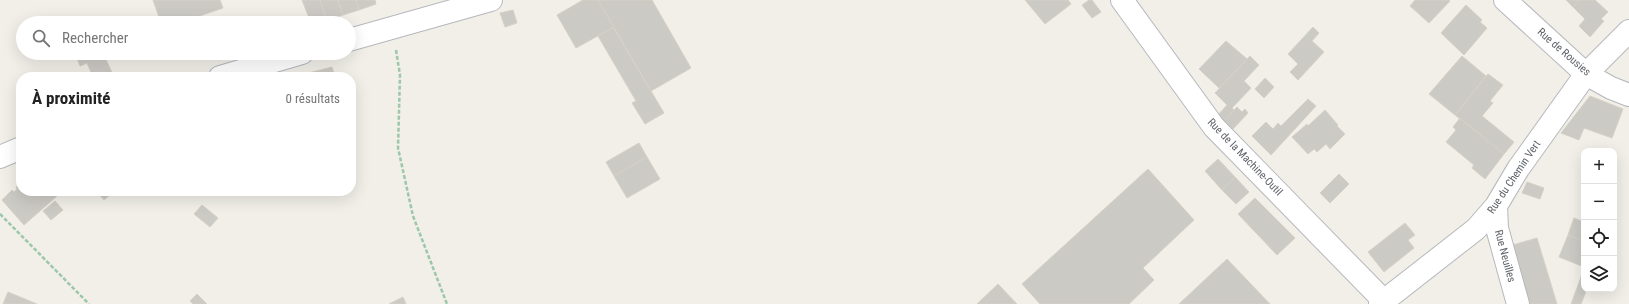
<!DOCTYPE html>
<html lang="fr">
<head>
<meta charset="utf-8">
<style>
	:root { --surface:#fff; --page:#f6f6f6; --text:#222; --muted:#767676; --line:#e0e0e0 }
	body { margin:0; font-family:"Roboto Condensed",sans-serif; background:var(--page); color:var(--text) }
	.controls { position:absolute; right:12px; bottom:12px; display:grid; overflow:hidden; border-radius:8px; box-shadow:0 4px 16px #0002 }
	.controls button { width:36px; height:36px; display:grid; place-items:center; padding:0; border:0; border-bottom:1px solid var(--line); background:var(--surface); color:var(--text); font:20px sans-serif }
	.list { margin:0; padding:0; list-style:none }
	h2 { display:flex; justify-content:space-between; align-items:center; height:52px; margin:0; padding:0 16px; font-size:17px }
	h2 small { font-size:13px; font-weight:400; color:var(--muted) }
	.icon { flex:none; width:22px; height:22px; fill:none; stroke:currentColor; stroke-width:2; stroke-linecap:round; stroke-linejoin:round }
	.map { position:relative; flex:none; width:1629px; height:304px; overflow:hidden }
	.search { position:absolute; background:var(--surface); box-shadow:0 4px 16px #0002; left:16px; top:16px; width:340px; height:44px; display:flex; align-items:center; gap:10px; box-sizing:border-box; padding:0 14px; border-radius:22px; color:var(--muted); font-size:15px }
	.panel { position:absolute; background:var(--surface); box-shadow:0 4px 16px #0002; left:16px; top:72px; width:340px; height:124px; border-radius:16px }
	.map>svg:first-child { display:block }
	.building { fill:#cccac5; stroke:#d6d1c6 }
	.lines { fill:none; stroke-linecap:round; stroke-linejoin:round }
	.minor-casing { stroke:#b5b8bc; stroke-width:24 }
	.path { stroke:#9cc7a9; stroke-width:2.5; stroke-dasharray:4 2; stroke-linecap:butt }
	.minor { stroke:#fff; stroke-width:22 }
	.labels { text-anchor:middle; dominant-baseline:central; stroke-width:3; stroke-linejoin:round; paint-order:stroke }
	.street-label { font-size:11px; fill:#5f6368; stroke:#fff }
</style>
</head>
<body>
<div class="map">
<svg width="1629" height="304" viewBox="0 0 1629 304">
	<rect width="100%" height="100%" fill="#f1efe8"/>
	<path class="building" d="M153,0H220L223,8L179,23H161Z
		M302,0H320L327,21L320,23H311Z
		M320,0H338L343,15L327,21Z
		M338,0H356L359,10L343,15Z
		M356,0H375L376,4L359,10Z
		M583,0H598L614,27L576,48L557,15Z
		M598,0H652L691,68L651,91Z
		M1025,0H1068L1071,4L1045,24Z
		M1089,0H1092L1101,12L1092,18L1082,5Z
		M1415,0H1449L1450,1L1429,23L1410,6Z
		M1566,0H1580L1573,7Z
		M1580,0H1595L1608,12L1601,19L1604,21L1590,37L1579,26L1585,19L1573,7Z
		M1466,5L1482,20L1480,22L1487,28L1464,55L1441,33Z
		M513,10L517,23L505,27L500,13Z
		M613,27L664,113L645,124L632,103L636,101L598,36Z
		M1313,27L1319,33L1312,41L1324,52L1298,80L1290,72L1298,64L1288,54Z
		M1226,41L1247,59L1219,88L1199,69Z
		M75,53H103L114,77H93L87,63L80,66Z
		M1250,56L1259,65L1244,81L1251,88L1232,108L1234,110L1224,121L1218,115L1227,105L1215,93Z
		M1462,56L1486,76L1455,115L1429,94Z
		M332,67L335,77H293Z
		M1488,74L1503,85L1490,101L1493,103L1482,116L1514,142L1504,154L1455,115Z
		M1265,78L1274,87L1264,98L1255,89Z
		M1590,96L1623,109L1612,138L1584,128L1579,140L1561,133Z
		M1308,99L1316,106L1271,155L1252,136L1266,122L1273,129L1278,123L1281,126Z
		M1237,107L1242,112L1245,109L1248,113L1233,129L1224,121Z
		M1325,110L1338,125L1337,126L1345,134L1330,149L1326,144L1317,152L1314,149L1308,154L1292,137L1307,124L1308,126Z
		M1460,118L1504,154L1485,179L1472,168L1474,165L1446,142L1456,130L1453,127Z
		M639,143L647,157L614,176L606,162Z
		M647,157L660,179L627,198L614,176Z
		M1218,159L1235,177L1222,190L1205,171Z
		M1148,169L1194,220L1143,268L1154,280L1129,304H1040L1022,284Z
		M1339,174L1349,184L1330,203L1320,193Z
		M1235,177L1249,192L1236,204L1222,190Z
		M1527,182L1544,188L1540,199L1522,193Z
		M21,183V191H52L57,196L24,225L2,200L12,190L14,192L17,189L16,187Z
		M99,191H115L104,200L97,192Z
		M1255,198L1295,238L1277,255L1238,214Z
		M55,201L63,210L51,220L43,211Z
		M202,205L218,218L210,227L194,214Z
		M1574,218L1584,222V241L1568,235Z
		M1405,223L1415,235L1408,240L1414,248L1384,272L1368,252Z
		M1568,235L1584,241V267L1559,257Z
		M1537,238L1557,304H1526L1509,246Z
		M1227,259L1270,304H1179Z
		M1584,269V289H1587L1581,304H1571Z
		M998,284L1017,304H977Z
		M8,292L37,304H3Z
		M197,294L207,304H193L190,301Z
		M403,297L406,304H389Z"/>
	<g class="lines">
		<defs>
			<path id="minor" d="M1122,0L1214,127L1384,301
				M1505,0L1586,74L1611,88L1629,95
				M349,40L491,0
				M220,77L302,53
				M0,157L21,148
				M1496,206L1497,228L1518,304
				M1380,304L1476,229L1496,206L1518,169L1586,74L1629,31"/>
		</defs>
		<use href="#minor" class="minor-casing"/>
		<path class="path" d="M396,50L400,75L398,148L413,216L447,304
			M0,214L89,304"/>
		<use href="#minor" class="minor"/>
	</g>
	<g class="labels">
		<g class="street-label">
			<text transform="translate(1564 52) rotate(41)">Rue de Rousies</text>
			<text transform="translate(1245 157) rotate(46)">Rue de la Machine-Outil</text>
			<text transform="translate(1514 177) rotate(-56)">Rue du Chemin Vert</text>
			<text transform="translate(1505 256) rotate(75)">Rue Neuilles</text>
		</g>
	</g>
</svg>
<div class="controls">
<button>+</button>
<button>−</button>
<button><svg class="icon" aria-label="locate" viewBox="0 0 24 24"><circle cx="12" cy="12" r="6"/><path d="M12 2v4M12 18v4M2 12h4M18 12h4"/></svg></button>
<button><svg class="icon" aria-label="layers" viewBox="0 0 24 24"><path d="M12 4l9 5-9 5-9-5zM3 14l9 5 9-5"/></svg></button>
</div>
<div class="search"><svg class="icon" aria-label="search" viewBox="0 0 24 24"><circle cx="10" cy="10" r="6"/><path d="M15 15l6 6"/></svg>Rechercher</div>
<section class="panel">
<h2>À proximité<small>0 résultats</small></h2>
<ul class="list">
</ul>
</section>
</div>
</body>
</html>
